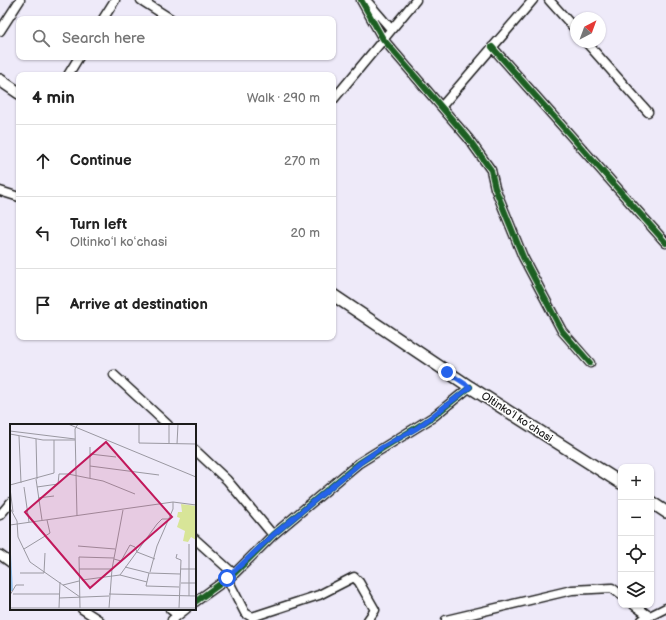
<!DOCTYPE html>
<html lang="en">
<head>
<meta charset="utf-8">
<style>
	:root { --surface:#fff; --page:#f2f2f2; --text:#222; --muted:#767676; --line:#e0e0e0 }
	body { margin:0; font-family:"Balsamiq Sans",sans-serif; background:var(--page); color:var(--text) }
	.controls { position:absolute; right:12px; bottom:12px; display:grid; overflow:hidden; border-radius:8px; box-shadow:0 1px 3px #0004 }
	.controls button { width:36px; height:36px; display:grid; place-items:center; padding:0; border:0; border-bottom:1px solid var(--line); background:var(--surface); color:var(--text); font:20px sans-serif }
	.compass { position:absolute; left:570px; top:12px; width:36px; height:36px; border-radius:50%; background:var(--surface); box-shadow:0 1px 3px #0004; rotate:41deg }
	.stop { position:absolute; width:12px; height:12px; margin:-9px; border:3px solid #2563eb; border-radius:50%; background:#fff }
	.stop.end { background:#2563eb; border-color:#fff; box-shadow:0 1px 4px #0008 }
	.list { margin:0; padding:0; list-style:none }
	h2 { display:flex; justify-content:space-between; align-items:center; height:52px; margin:0; padding:0 16px; font-size:17px }
	h2 small { font-size:13px; font-weight:400; color:var(--muted) }
	.list li { display:grid; grid-template-columns:26px 1fr auto; gap:12px; align-items:center; box-sizing:border-box; height:72px; padding:0 16px; border-top:1px solid var(--line) }
	.list b { display:block; font-size:15px; white-space:nowrap }
	.list p { margin:0; font-size:13px; white-space:nowrap; color:var(--muted) }
	.list em { font-size:13px; font-style:normal; color:var(--muted) }
	.icon { flex:none; width:22px; height:22px; fill:none; stroke:currentColor; stroke-width:2; stroke-linecap:round; stroke-linejoin:round }
	.map { position:relative; flex:none; width:666px; height:620px; overflow:hidden }
	.search { position:absolute; background:var(--surface); box-shadow:0 1px 3px #0004; left:16px; top:16px; width:320px; height:44px; display:flex; align-items:center; gap:10px; box-sizing:border-box; padding:0 14px; border-radius:8px; color:var(--muted); font-size:15px }
	.panel { position:absolute; background:var(--surface); box-shadow:0 1px 3px #0004; left:16px; top:72px; width:320px; height:268px; border-radius:8px }
	.map>svg:first-child { display:block }
	.lines { fill:none; stroke-linecap:round; stroke-linejoin:round }
	.minor-casing { stroke:#1c1c1c; stroke-width:11 }
	.secondary-casing { stroke:#1c1c1c; stroke-width:14 }
	.minor { stroke:#fff; stroke-width:8 }
	.secondary { stroke:#fff; stroke-width:11 }
	.cycleway-casing { stroke:#fff; stroke-width:8 }
	.cycleway { stroke:#1b5e20; stroke-width:6 }
	.route { stroke:#2563eb; stroke-width:5 }
	.labels { text-anchor:middle; dominant-baseline:central; stroke-width:3; stroke-linejoin:round; paint-order:stroke }
	.street-label { font-size:11px; fill:#1c1c1c; stroke:#fff }
	.inset-river { fill:none; stroke:#96c4f0; stroke-width:2 }
	.inset-road { fill:none; stroke:#9a98a1; stroke-width:1 }
	.view { fill:#c2185b; fill-opacity:0.15; stroke:#c2185b; stroke-width:2 }
	.inset-edge { fill:none; stroke:#1c1c1c; stroke-width:2 }
</style>
</head>
<body>
<div class="map">
<svg width="666" height="620" viewBox="0 0 666 620">
	<rect width="100%" height="100%" fill="#eeeaf9"/>
	<filter id="ink" filterUnits="userSpaceOnUse"><feTurbulence type="fractalNoise" baseFrequency=".025" numOctaves="2"/><feDisplacementMap in="SourceGraphic" scale="8" xChannelSelector="R" yChannelSelector="G"/><feConvolveMatrix kernelMatrix="1 2 1 2 8 2 1 2 1" color-interpolation-filters="sRGB"/></filter>
	<g filter="url(#ink)">
		<g class="lines">
			<defs>
				<path id="minor" d="M141,0L171,19
					M361,0L383,39L468,138L491,170L495,188L523,257L562,331L590,363
					M366,0L391,29
					M549,0L576,30
					M103,19L115,0
					M0,31L20,0
					M586,42L648,112
					M492,47L666,243
					M68,75L79,57
					M333,100L416,0
					M442,106L533,0
					M0,191L19,197
					M114,375L168,425
					M195,450L227,480L273,535
					M0,515L11,502
					M195,539L234,574
					M0,555L11,563
					M227,578L245,613L252,617L319,595L354,577L359,582L375,610L368,620
					M195,602L234,574L273,535L359,463L433,417L470,387
					M634,605L649,616
					M82,609L99,620
					M170,609L178,615
					M172,620L186,609
					M446,620L572,590L612,588L621,595
					M642,620L666,608"/>
				<path id="secondary" d="M0,80L19,93
					M333,295L470,387L621,483
					M651,502L666,512"/>
			</defs>
			<use href="#minor" class="minor-casing"/>
			<use href="#secondary" class="secondary-casing"/>
			<use href="#minor" class="minor"/>
			<use href="#secondary" class="secondary"/>
			<defs>
				<path id="cycleway" d="M361,0L383,39L468,138L491,170L495,188L523,257L562,331L590,363
					M492,47L666,243
					M195,602L234,574L273,535L359,463L433,417L470,387"/>
			</defs>
			<use href="#cycleway" class="cycleway-casing"/>
			<use href="#cycleway" class="cycleway"/>
		</g>
	</g>
	<g class="lines" filter="url(#ink)">
		<path class="route" d="M227,578L273,535L360,463L381,448L417,428L470,387L447,372"/>
	</g>
	<g class="labels">
		<g class="street-label">
			<text transform="translate(517 417) rotate(33)">Oltinkoʻl koʻchasi</text>
		</g>
	</g>
	<g transform="translate(10 424)">
		<rect width="186" height="186" fill="#eeeaf9"/>
		<path d="M171,80L186,82V116L181,113L178,118L173,117L175,107L167,103L170,94L167,93L168,88H172Z" fill="#d8e598"/>
		<path class="inset-river" d="M0,130L2,167"/>
		<path class="inset-road" d="M58,0L186,53M129,0V19L186,20M0,7L65,15M0,10L33,16H65M9,12L11,59M26,15L27,55M159,19V0M167,20L168,0M80,23V54M80,30L106,33M80,42L149,51M26,55L32,96M0,61L44,49V16M14,63L19,98M27,63L48,60L49,50H58L93,57L125,70M0,64L3,88M28,74L44,72M0,84L7,97L8,113L20,138L70,173M67,92L65,5L68,0M0,101L163,78L186,81M68,122L105,125M14,125L40,109L37,96M167,130L166,134L171,136L169,184M104,135L111,137L120,121L125,123L127,128L145,135M115,143L139,149L170,150M69,145H102M171,145H186M140,148L147,122L163,85V78M10,149H34L35,129M139,149L136,162L169,163M110,151L137,158M72,156L110,151L147,100L152,95H159M171,159H186M53,161L69,157M3,170H49M99,170L186,172M0,171L6,161H14M179,172V120M49,174L99,172M0,184H186M49,184L50,158M70,184L69,133L104,134M99,184L102,145L113,86"/>
		<path class="view" d="M96,18L162,93L80,164L15,88Z"/>
		<rect width="186" height="186" class="inset-edge"/>
	</g>
</svg>
<div class="controls">
<button>+</button>
<button>−</button>
<button><svg class="icon" aria-label="locate" viewBox="0 0 24 24"><circle cx="12" cy="12" r="6"/><path d="M12 2v4M12 18v4M2 12h4M18 12h4"/></svg></button>
<button><svg class="icon" aria-label="layers" viewBox="0 0 24 24"><path d="M12 4l9 5-9 5-9-5zM3 14l9 5 9-5"/></svg></button>
</div>
<svg class="compass" viewBox="-18 -18 36 36"><path d="M0-13l5 13h-10z" fill="#e53935"/><path d="M0 13l5-13h-10z" fill="#767676"/></svg>
<div class="stop" style="left:227px;top:578px"></div>
<div class="stop end" style="left:447px;top:372px"></div>
<div class="search"><svg class="icon" aria-label="search" viewBox="0 0 24 24"><circle cx="10" cy="10" r="6"/><path d="M15 15l6 6"/></svg>Search here</div>
<section class="panel">
<h2>4 min<small>Walk · 290 m</small></h2>
<ul class="list">
<li><svg class="icon" aria-label="ahead" viewBox="0 0 24 24"><path d="M12 20V5M6 11l6-6 6 6"/></svg><div><b>Continue</b></div><em>270 m</em></li>
<li><svg class="icon" aria-label="left" viewBox="0 0 24 24"><path d="M17 20v-9H6M10 6l-5 5 5 5"/></svg><div><b>Turn left</b><p>Oltinkoʻl koʻchasi</p></div><em>20 m</em></li>
<li><svg class="icon" aria-label="arrive" viewBox="0 0 24 24"><path d="M6 21V4h12l-3 4 3 4H6"/></svg><div><b>Arrive at destination</b></div></li>
</ul>
</section>
</div>
</body>
</html>
